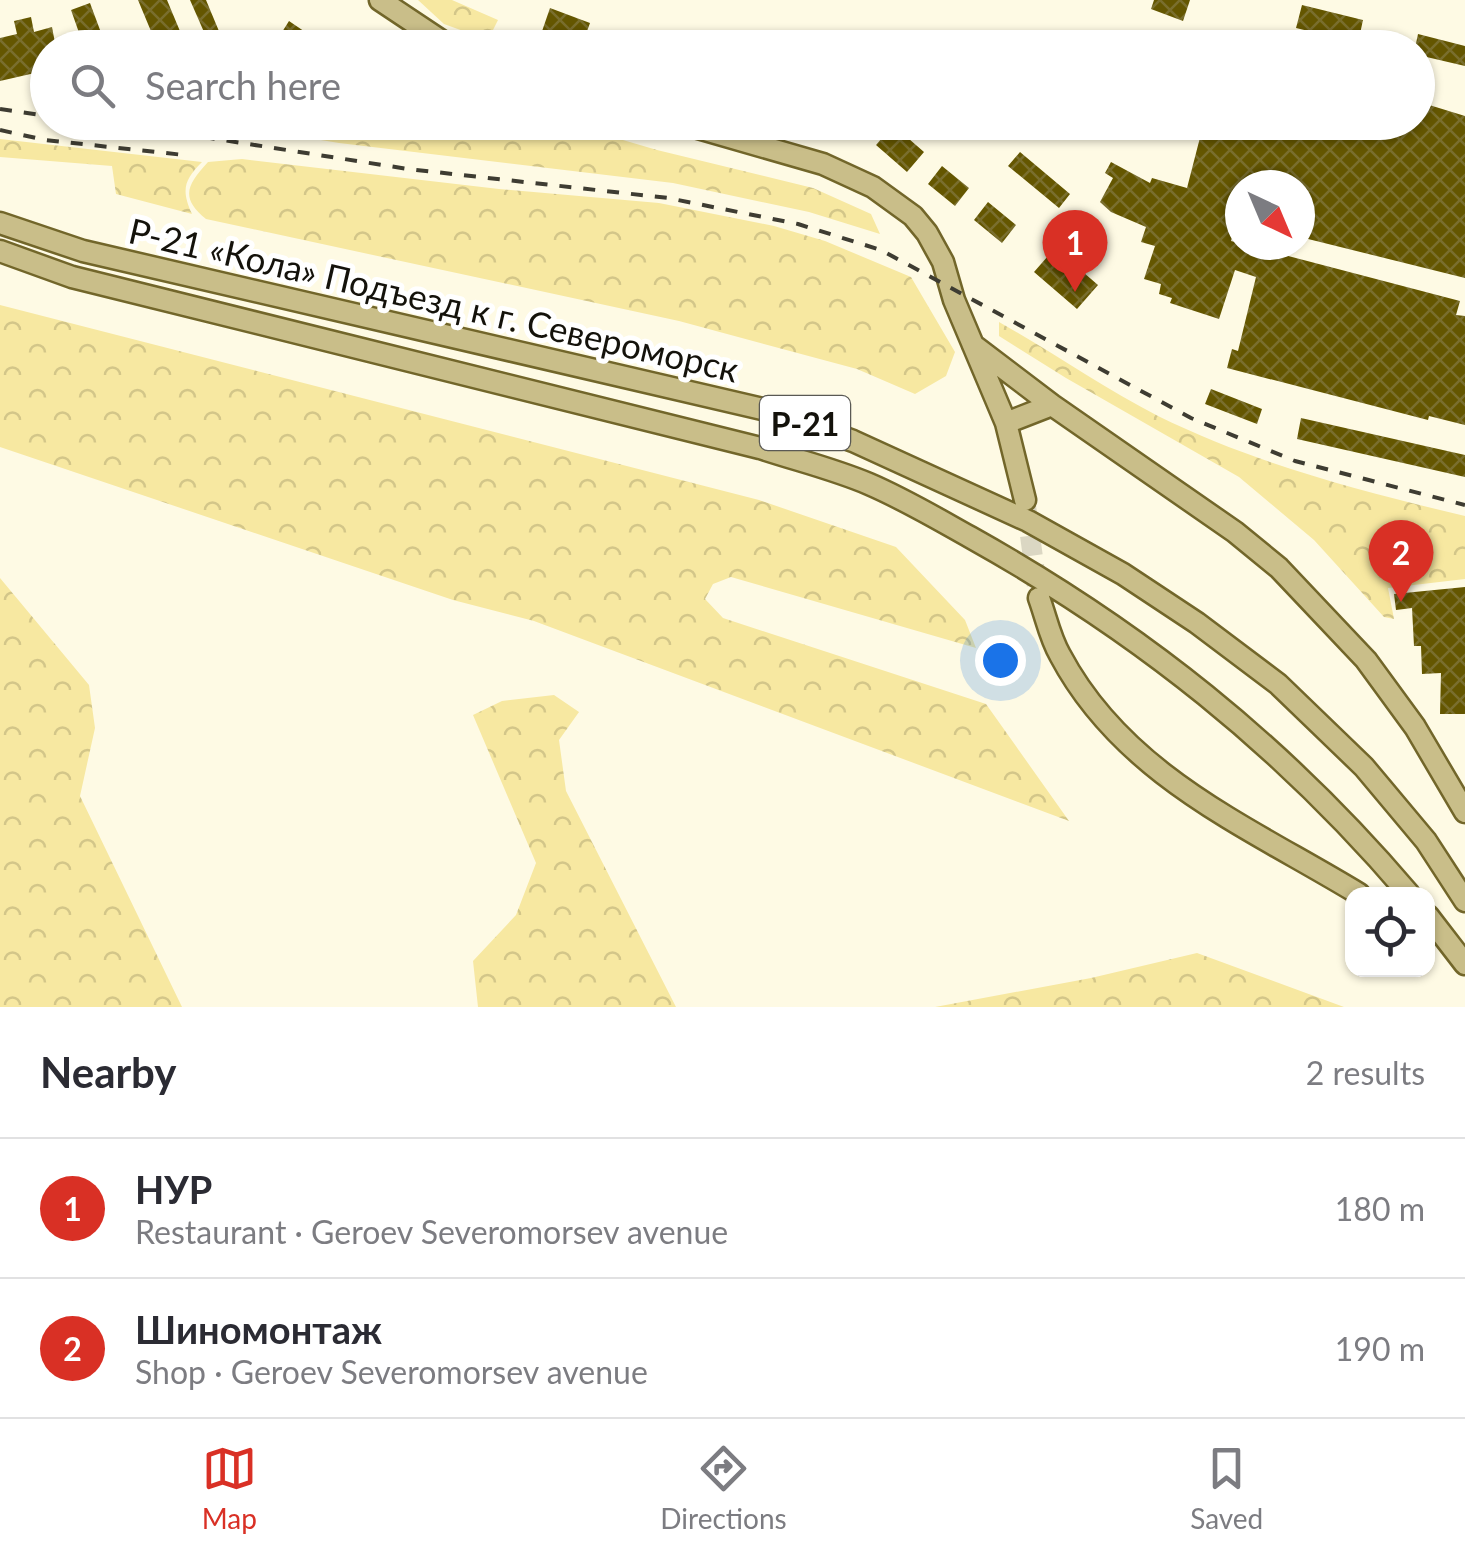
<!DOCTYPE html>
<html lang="en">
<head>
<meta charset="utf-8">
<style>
	:root { --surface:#fff; --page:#f2f2f3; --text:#2b2b33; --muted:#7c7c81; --line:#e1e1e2; --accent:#d93025 }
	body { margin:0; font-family:Lato,sans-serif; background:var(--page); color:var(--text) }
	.controls { position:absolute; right:30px; bottom:30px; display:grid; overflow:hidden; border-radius:20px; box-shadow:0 2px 8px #0004 }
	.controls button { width:90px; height:90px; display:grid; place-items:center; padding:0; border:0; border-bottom:2px solid var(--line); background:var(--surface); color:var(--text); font:50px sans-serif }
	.compass { position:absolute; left:1225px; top:170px; width:90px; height:90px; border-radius:50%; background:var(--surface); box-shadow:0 2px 8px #0004; rotate:136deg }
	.you { position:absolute; left:1000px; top:660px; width:35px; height:35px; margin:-25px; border:8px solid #fff; border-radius:50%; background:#1a73e8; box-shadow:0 0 0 15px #1a73e833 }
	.badge { display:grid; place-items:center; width:65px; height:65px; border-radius:50%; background:var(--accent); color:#fff; font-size:32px; font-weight:700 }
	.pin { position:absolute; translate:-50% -82px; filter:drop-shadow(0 2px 5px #0008) }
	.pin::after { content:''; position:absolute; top:52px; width:35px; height:30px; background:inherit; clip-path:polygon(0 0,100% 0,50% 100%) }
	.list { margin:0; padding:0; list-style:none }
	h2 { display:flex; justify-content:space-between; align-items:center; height:130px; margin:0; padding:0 40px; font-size:42px }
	h2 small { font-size:32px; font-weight:400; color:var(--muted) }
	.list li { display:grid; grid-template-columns:65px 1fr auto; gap:30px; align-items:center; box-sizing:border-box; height:140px; padding:0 40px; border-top:2px solid var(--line) }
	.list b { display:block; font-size:38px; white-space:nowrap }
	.list p { margin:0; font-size:32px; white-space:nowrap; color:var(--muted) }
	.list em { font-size:32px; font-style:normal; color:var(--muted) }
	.icon { flex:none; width:55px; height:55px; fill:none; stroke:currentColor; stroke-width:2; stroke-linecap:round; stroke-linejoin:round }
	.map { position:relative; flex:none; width:1465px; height:1007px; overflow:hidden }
	.search { position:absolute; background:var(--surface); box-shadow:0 2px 8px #0004; left:30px; right:30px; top:30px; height:110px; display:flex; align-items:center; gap:25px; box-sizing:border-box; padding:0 35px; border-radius:55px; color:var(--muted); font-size:38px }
	.sheet { height:410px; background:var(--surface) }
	nav { display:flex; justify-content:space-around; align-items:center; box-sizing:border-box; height:140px; border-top:2px solid var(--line); background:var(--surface); font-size:28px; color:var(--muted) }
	nav a { display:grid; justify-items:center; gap:5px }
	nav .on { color:var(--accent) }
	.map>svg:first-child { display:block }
	.forest { fill:url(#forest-crowns) }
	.building { fill:url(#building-cross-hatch) }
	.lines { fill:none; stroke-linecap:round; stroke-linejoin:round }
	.major-tunnel { stroke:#dbd7c3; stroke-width:20; stroke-dasharray:20 10; stroke-linecap:butt }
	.major-casing { stroke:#72662a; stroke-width:25 }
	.major { stroke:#c9be89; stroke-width:20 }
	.rail { stroke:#3e3c32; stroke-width:4; stroke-dasharray:12 12; stroke-linecap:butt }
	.labels { text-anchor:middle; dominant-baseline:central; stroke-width:10; stroke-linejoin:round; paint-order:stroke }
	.shield { fill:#fff; stroke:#5a5954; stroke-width:2.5 }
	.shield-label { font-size:32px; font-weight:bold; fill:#14120b }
	.street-label { font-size:35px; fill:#14120b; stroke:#fff }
</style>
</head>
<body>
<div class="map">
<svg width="1465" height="1007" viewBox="0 0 1465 1007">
	<defs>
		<pattern id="forest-crowns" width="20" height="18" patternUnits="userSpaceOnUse" patternTransform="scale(2.5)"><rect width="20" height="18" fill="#f7e8a1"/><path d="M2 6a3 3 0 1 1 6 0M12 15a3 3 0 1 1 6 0" fill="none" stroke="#d3c689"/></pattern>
		<pattern id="building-cross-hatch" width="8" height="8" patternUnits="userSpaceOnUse" patternTransform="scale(2.5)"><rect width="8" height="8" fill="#645600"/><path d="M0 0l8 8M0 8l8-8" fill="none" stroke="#796e2e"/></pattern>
	</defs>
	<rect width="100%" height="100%" fill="#fefae4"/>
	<path class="forest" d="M418,0H452L498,20L488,40L444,24Z
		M318,123H565L657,150L813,188L871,214L880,234L809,212L673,183L339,143L218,123H294L306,129Z
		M0,139L202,162C184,180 181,190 192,214L116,194L112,166L0,157Z
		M242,159L499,189L659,203L774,226L825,241L911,277L955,352L946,376L915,394L857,369L679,321L206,219C179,197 188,184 208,162Z
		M0,305L759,500L896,547L965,620L976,648L731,577L713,584L705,599L723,618L986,704L1069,821L534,621L453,600L0,447Z
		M999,322C1052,352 1104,388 1158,416C1256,464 1360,491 1465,516V579L1388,588L1394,619L1384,617L1314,540L1239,477L1066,378L999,336Z
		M0,578L89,685L95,728L80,796L182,1007H0Z
		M554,695L579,712L559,740L566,791L676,1007H478L473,961L516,915L536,863L473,715L502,701Z
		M1197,953L1344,1007H935L1091,978Z"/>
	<path class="building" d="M138,0H167L187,48H158Z
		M190,0H206L226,48H211Z
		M1154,0H1190L1183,21L1151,9Z
		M90,3L103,38L83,44L71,10Z
		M1302,5L1363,20L1358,43L1296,28Z
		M550,8L590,23L581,48H560L539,40Z
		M31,17L34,32L52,27L56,48H48V70L0,81V38L17,34L14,21Z
		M289,21L317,40L313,48H272Z
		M1418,34L1465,46V66L1418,55L1415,48Z
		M1426,104L1465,116V278L1300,237L1306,203L1300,201V185H1240V222H1236L1231,241L1460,301L1456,315L1465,316V425L1429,416L1428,420L1227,368L1232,349L1238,351L1256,277L1235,270L1219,319L1170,303L1172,298L1159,294L1161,284L1144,279L1155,246L1141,242L1146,227L1111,212L1100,202L1113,178L1105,173L1111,162L1150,183L1152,178L1187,188L1204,122H1421Z
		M893,125L924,152L907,172L876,145Z
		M1020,152L1070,194L1059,208L1008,166Z
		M942,166L969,188L955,206L928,184Z
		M988,202L1016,225L1002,243L974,220Z
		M1055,248L1098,285L1077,309L1034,272Z
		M1211,389L1262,409L1257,424L1205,404Z
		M1301,418L1465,455V477L1297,439Z
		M1465,587V714H1440L1441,673L1422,674L1421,646H1414L1412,608L1396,610L1394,594Z"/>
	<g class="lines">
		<path class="major-tunnel" d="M1026,506L1037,587"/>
		<defs>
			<path id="major" d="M380,0L452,48
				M677,122L823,164L873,187L913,216L927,233L943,262L954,300L1006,423L1025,500
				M0,223L83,251L771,411L853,441L1028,521L1123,574L1197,623L1278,684L1364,767L1426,841L1465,901
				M0,251L72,277L760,448C796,460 834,469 869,484C904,499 936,518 970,537C1140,632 1282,745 1409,894
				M973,345L1052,405L1235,532L1279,568L1366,660L1415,727L1465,812
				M1006,423L1052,405
				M1039,598C1046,617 1050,638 1060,655C1124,776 1249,827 1359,894
				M1428,916L1465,964"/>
		</defs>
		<use href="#major" class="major-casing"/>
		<use href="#major" class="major"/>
		<path class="rail" d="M0,109L48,116
			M108,122L408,169L668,198L798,224L881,250L1191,418L1295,461L1465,505
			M0,130L45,140L184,155"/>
	</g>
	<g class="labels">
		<rect class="shield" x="760" y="396" width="90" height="54" rx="8"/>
		<g class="shield-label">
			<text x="805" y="423">Р-21</text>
		</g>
		<g class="street-label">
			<text transform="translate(434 299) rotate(13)">Р-21 «Кола» Подъезд к г. Североморск</text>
		</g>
	</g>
</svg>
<div class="controls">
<button><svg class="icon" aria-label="locate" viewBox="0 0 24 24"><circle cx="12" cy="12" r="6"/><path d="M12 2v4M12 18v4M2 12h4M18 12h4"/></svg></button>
</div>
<svg class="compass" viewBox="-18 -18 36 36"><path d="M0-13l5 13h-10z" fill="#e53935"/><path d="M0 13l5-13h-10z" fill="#7c7c81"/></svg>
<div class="you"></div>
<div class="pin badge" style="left:1075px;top:292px">1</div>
<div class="pin badge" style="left:1401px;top:602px">2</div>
<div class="search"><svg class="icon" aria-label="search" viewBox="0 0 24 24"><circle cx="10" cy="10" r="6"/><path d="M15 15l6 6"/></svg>Search here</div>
</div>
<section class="sheet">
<h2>Nearby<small>2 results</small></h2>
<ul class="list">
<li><span class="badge">1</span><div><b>НУР</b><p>Restaurant · Geroev Severomorsev avenue</p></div><em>180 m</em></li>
<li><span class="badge">2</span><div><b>Шиномонтаж</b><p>Shop · Geroev Severomorsev avenue</p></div><em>190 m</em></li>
</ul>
</section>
<nav>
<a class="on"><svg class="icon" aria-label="map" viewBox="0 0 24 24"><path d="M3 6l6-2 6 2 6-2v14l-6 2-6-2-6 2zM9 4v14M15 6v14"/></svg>Map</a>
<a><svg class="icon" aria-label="directions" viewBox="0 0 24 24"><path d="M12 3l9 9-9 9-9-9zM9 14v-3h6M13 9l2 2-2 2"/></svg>Directions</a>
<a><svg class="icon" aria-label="saved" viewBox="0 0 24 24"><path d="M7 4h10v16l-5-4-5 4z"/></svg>Saved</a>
</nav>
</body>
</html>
